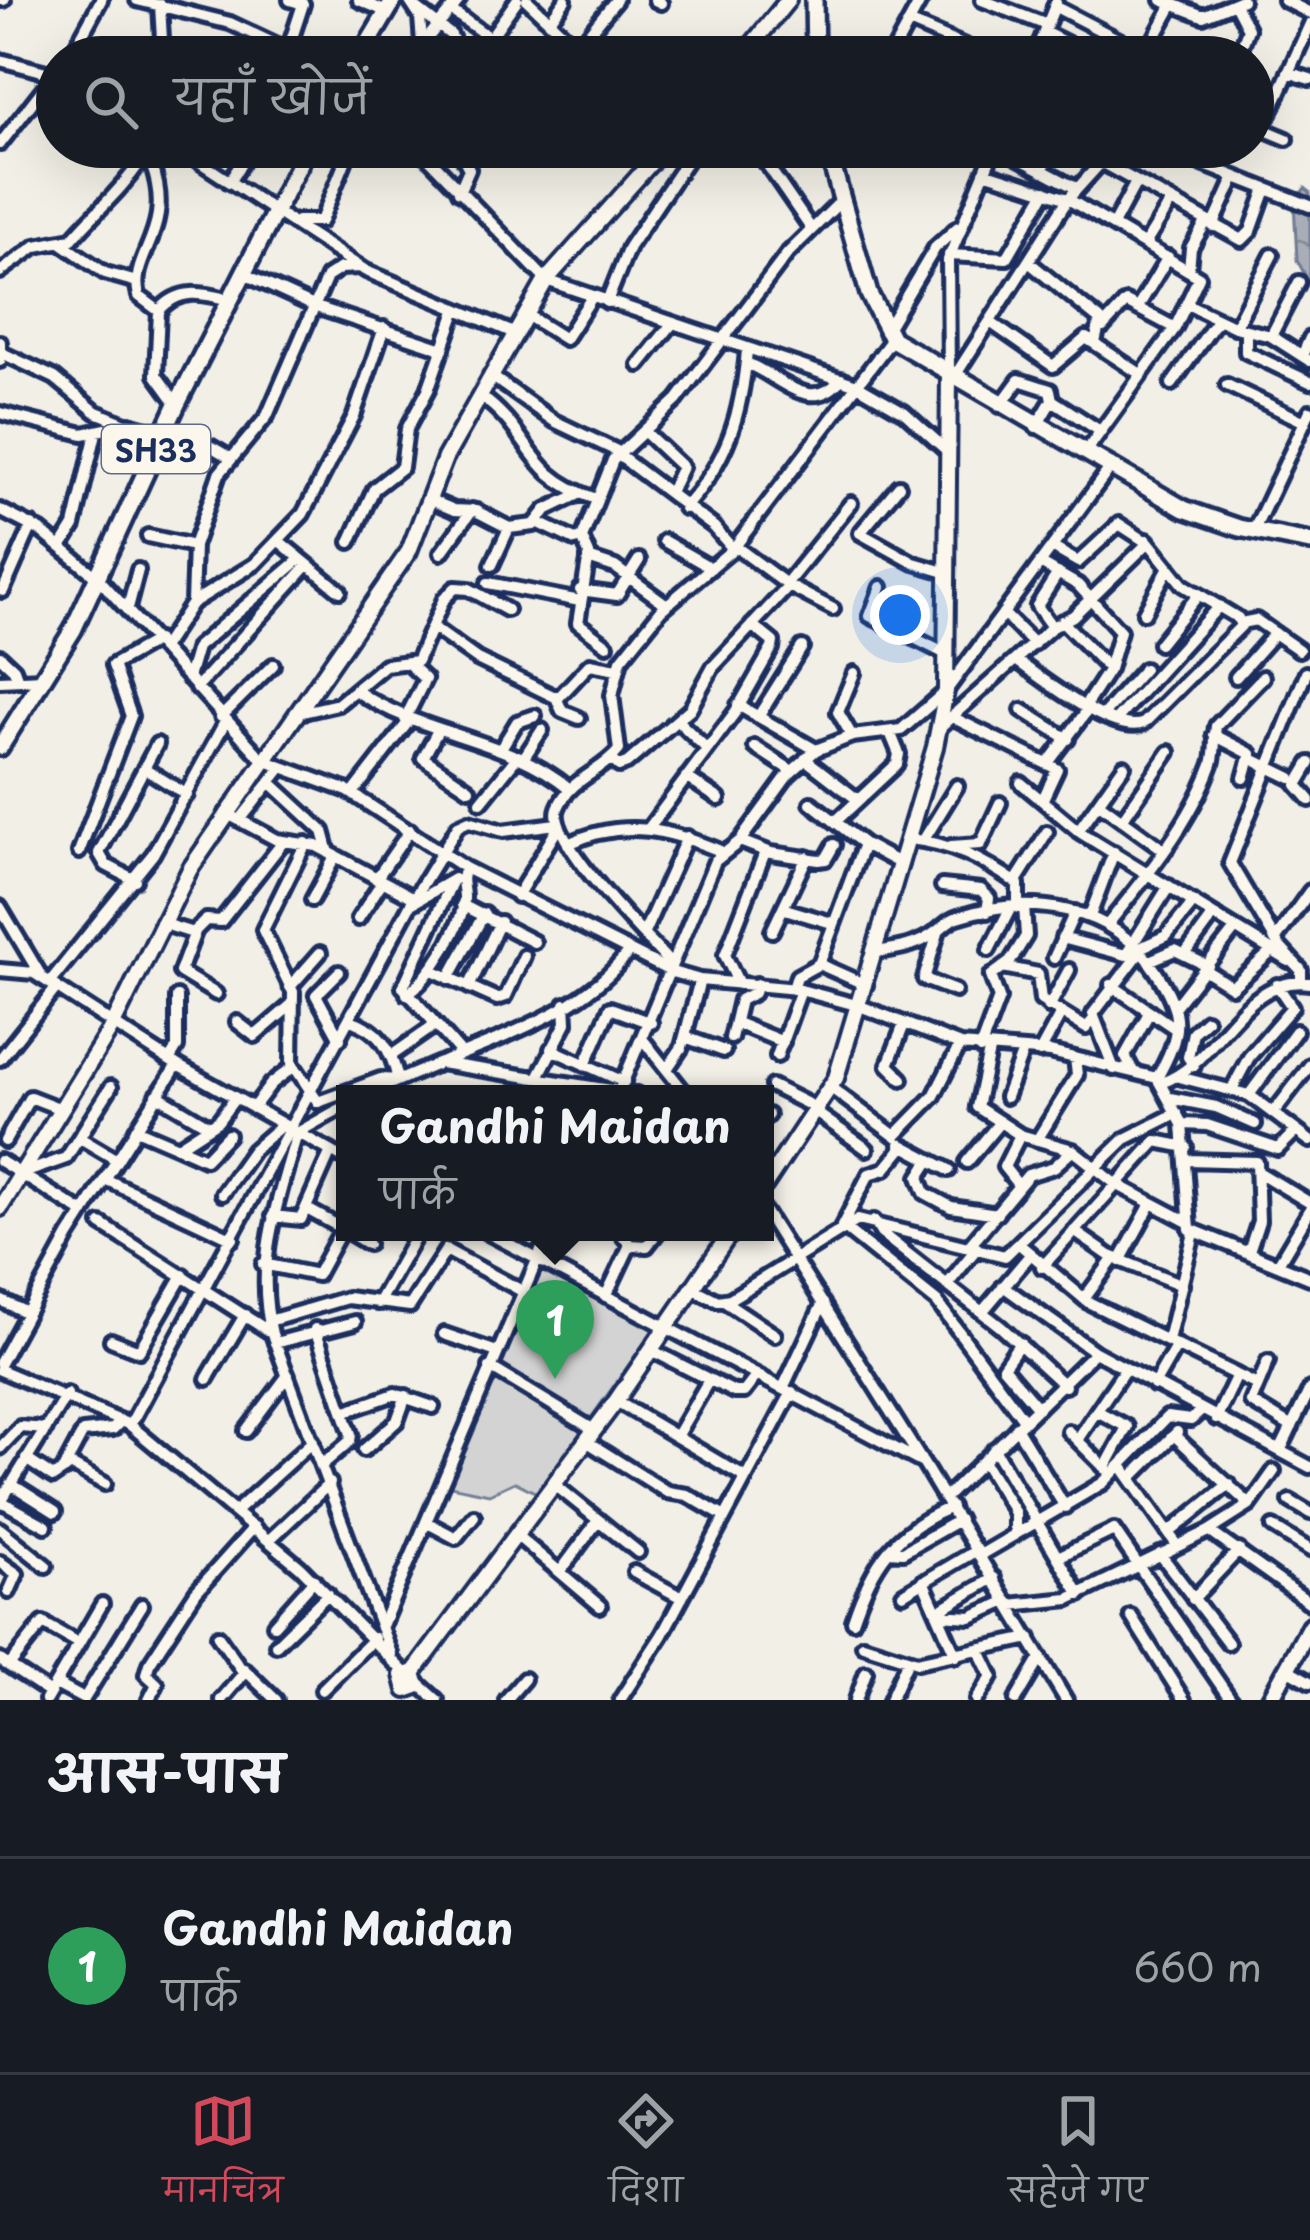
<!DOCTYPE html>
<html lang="hi">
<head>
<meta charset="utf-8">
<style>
	:root { --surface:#171b24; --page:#242831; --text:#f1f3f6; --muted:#9ea1a6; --line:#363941; --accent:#d1495b }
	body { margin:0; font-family:"Playpen Sans","Playpen Sans Deva",sans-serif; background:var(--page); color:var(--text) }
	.you { position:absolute; left:900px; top:615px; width:42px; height:42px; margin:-30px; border:9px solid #fff; border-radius:50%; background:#1a73e8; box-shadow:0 0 0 18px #1a73e833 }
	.badge { display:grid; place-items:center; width:78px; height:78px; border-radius:50%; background:var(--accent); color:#fff; font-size:39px; font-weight:700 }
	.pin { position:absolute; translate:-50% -99px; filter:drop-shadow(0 3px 6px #0008) }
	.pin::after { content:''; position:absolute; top:63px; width:42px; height:36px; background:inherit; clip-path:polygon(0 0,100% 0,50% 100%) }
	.popup { position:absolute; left:336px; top:1085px; width:438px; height:156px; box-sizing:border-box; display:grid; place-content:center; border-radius:0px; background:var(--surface); filter:drop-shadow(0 3px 9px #0005); font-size:39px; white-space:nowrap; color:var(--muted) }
	.popup b { font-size:45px; color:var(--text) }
	.popup::after { content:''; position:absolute; left:50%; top:100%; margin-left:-24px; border:24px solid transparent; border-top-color:var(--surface) }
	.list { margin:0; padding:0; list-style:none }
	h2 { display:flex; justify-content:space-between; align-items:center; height:156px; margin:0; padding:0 48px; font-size:51px }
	h2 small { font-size:39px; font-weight:400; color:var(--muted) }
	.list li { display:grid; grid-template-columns:78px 1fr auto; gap:36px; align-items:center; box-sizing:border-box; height:216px; padding:0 48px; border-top:3px solid var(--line) }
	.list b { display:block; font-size:45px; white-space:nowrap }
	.list p { margin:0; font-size:39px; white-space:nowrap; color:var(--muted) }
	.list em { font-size:39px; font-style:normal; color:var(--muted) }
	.icon { flex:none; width:66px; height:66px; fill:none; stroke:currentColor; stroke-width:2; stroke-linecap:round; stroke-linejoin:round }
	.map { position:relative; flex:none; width:1310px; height:1700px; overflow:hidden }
	.search { position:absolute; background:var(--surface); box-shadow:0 12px 48px #0002; left:36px; right:36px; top:36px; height:132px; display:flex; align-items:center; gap:30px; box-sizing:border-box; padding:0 42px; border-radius:66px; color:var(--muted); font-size:45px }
	.sheet { height:372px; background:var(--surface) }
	nav { display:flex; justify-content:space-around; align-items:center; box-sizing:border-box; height:168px; border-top:3px solid var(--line); background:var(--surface); font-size:33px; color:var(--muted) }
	nav a { display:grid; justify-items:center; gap:6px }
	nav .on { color:var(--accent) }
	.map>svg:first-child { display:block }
	.green { fill:#d2d3d2; stroke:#768198; stroke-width:3 }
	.water { fill:url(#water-ripples); stroke:#707b93; stroke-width:3 }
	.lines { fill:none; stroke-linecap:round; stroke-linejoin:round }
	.street-casing { stroke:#1b2f5e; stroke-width:20 }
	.secondary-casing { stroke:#1b2f5e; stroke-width:22 }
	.primary-casing { stroke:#1b2f5e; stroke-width:24 }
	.street { stroke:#fbf7ec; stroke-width:10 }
	.secondary { stroke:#fbf7ec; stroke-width:14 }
	.primary { stroke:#fbf7ec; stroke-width:15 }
	.labels { text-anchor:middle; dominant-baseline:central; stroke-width:9; stroke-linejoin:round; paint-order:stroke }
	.shield { fill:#fbf7ec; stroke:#5e6b89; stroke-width:3 }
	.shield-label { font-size:30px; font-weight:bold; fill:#1b2f5e }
</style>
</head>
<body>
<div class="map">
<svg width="1310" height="1700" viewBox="0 0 1310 1700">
	<defs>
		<pattern id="water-ripples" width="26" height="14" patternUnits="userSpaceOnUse" patternTransform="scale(3)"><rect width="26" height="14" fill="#a9adb7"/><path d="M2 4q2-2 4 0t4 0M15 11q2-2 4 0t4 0" fill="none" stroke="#898d98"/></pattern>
	</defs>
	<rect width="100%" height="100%" fill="#f2efe6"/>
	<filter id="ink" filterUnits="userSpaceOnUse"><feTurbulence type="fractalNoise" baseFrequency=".00833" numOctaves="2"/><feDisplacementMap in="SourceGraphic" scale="24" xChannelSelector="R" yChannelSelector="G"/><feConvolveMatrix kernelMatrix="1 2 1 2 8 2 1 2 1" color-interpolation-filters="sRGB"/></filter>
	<g filter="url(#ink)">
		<path class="green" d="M541,1268L655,1328L537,1493L515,1482L489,1494L445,1485Z"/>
		<path class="water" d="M1305,188L1310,192V284L1297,260L1294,202Z"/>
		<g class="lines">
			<defs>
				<path id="street" d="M0,0H4
					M137,0L230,23L303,57
					M359,0L387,12
					M409,0L420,17L423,57
					M527,0L578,48
					M655,0L661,3
					M982,0L1047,25
					M1162,0L1203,16L1242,0
					M1284,0L1310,13
					M160,5L163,57
					M1054,6L1146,54
					M1236,6L1248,29L1238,57
					M416,8L451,35L460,57
					M452,11L517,57
					M549,22L565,0
					M909,22L990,57
					M1044,32L1094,57
					M490,38L517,0
					M421,46L459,0
					M288,50L303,4L290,0
					M70,57L101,0
					M570,57L616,0
					M890,57L921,0
					M1034,57L1056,3
					M1144,57L1172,6
					M0,60L54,74
					M1288,72L1310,79
					M1253,125L1287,139
					M1263,129L1310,24
					M0,144L57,71
					M119,147L147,164
					M158,147L152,166C176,233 128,255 139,296L159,311
					M177,147L366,271L514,333
					M418,147L546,280L857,385L904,412L944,448
					M458,147L469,169L459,192
					M512,147L514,152
					M755,147L810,227
					M998,147L1076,188
					M1159,147L1310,206
					M1101,162L1242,240L1251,231L1266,189
					M1042,171L1052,147
					M984,172L1068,199L1199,277L1175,328L1085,453
					M229,182L252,147
					M297,221H321L351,147
					M1113,225L1136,182
					M1213,226L1235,177
					M60,242L105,273L137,282
					M1145,244L1171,202
					M949,255L1007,258L1046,191
					M1030,263L1100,320L1095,343
					M1189,269L1191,248L1206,222
					M0,272L36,246L72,239C96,211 120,192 141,161
					M244,274L316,307L443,349
					M607,302L629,247L696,147
					M1189,305L1235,327L1271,336L1310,361
					M1138,307L1168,257
					M525,314L565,339L592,297
					M990,322L1053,366L1086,338L1139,373
					M1103,327L1126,302L1175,328
					M1235,327L1272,255
					M1246,330V352L1310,382
					M885,332L935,248L958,227
					M1271,336L1299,282
					M892,339L733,549L661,610L621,660L612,695L619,750C601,773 570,778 558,808C546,839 645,935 667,960L672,972L700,980L797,989L860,1006L960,1045L1050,1052L1157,1078L1182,1124L1190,1229L1310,1278
					M0,342V361
					M2,353L55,378L96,412L123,423
					M1302,356L1310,338
					M746,363C780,376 811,416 841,379
					M639,365L672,324
					M949,374L948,260L995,147
					M490,375L554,421L619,452
					M953,379L1068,199L1115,147
					M1172,384L1218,319
					M1227,385L1305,422
					M479,395C535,434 522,474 596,499
					M1052,400L1100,431
					M177,404L156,375L159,311C179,287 203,293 230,300
					M1000,406L1019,380L1050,390L1052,400L1036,427
					M0,413L83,434L129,424L212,447L229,457
					M646,433L682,467L670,492
					M617,454L714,527L733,549
					M899,486L860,533L914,563L945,572
					M428,499L454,510L476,511L509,528L534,525L546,510L579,494
					M684,508C728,461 742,413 747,350
					M0,510L41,531L99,579L263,760L348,791L465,868L672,972
					M537,522L575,540L582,538L613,460L677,400L788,253L842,200
					M1253,532L1310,411
					M148,536L194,546
					M582,538L589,554L578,623L607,645
					M279,541L340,591
					M664,541L711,568
					M350,542L374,489L402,467L407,429L428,390L456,311
					M735,546L789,586L833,609
					M61,547L74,526L96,433
					M441,553L472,510
					M588,558L615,567L667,605
					M1040,563L1078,585L1120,631L1109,669L1085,706
					M492,565L509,528
					M488,583L580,601
					M786,584L851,503
					M881,587L870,616L946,654
					M580,590L617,595L639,560
					M3,591L32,525
					M192,603L194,546L219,474L267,416L327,277L341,268L360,267
					M128,608L138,570
					M1003,613L1034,644
					M1144,613L1169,567
					M1062,621L1109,669
					M1241,623L1256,620L1299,650
					M1052,627L1037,606L1058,573
					M435,629L477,659L553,696H560L590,664L617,669
					M1159,644L1199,594
					M163,647L192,603L255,564L303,514L354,416L384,328
					M0,656L14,669L18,680
					M1017,661C1043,679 1114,736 1144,723L1241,626L1238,618L1183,585L1147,540
					M1236,677L1275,633
					M188,678L197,647L299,560
					M0,681L43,679
					M196,688L307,566
					M358,692C424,736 510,738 570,789
					M556,697L562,711L579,718
					M738,705L816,750
					M1022,710L1068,739
					M303,712L338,704L385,665L417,661L444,599L455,588L469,589L507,610
					M1103,715L1144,669
					M221,717L273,665
					M758,717L802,647
					M952,717L1057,769L1043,799
					M405,719L425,679L410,665
					M1116,720L1219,606
					M678,721L707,749
					M939,728L1052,627L1073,616L1148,543L1119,524L1078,562L1052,547
					M437,732L423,758L469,789
					M1214,735L1251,754L1244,778
					M852,736L838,712L854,673
					M755,747L792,771
					M500,750L517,722L535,716
					M523,759L542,730
					M611,759L619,766L627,763L690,709L713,667L789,586
					M805,759L858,800
					M1252,759L1291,778
					M1048,763L1089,708
					M1310,763L1297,785L1310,800
					M144,768L187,795
					M686,777L719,799
					M270,782L323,831L329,853
					M1021,783L1081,833L1289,961
					M353,793L409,721
					M481,802L518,756
					M811,803L864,844L901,864
					M1099,803L1164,850
					M226,813L277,840L317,846L414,898
					M240,820L282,767
					M1122,820L1169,752
					M836,821L897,764L899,754L890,732
					M649,828L736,711L772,648L773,642L752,625
					M1078,831L1124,766
					M909,839C950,843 984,860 1018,884V908
					M740,841L771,853L819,860L826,859L834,845
					M923,841L957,786
					M306,843L263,930L293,992L292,1063L318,1102L381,1079L398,1080C392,1050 379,1029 350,1020
					M568,844C624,817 671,830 725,853
					M951,846L981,844L1000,803
					M79,852L131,716L113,665L157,640
					M376,879L410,830
					M135,880L106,865L99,853L157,744
					M453,880L403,987L462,1054
					M1016,881L1047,832
					M942,886L981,890L989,898L987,912
					M517,896L558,828
					M312,900L335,857
					M413,903L454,879
					M462,905L534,942
					M0,907L41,976
					M785,909L832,923
					M1090,916L1114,852
					M358,919L382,882
					M161,923L193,933L206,920L221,921L283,842
					M1108,924C1147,876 1191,822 1212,764C1216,751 1214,739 1216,726L1263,677
					M772,931L807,857
					M195,932L180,972L216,994
					M644,933L687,837
					M938,933L924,979L955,991
					M1062,938L1126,955L1169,886
					M1275,940L1310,891
					M1140,948L1166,936L1194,902
					M989,950L1010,909
					M876,952C897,949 918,946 936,932C944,926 948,920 958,917C1030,894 1112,905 1155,970C1184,1014 1182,1033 1157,1078
					M1186,953L1214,915
					M1054,958L1075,912
					M1149,961L1175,950L1208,966
					M819,964L866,985
					M1003,967L1038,974L1041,1000L1086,1028L1094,1019
					M0,970L34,973L177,1065L345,1159
					M432,970L497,999L506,996L524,956
					M1205,970L1232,987L1271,952
					M339,972L316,995L340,1039
					M449,978L484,914
					M50,982L153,854L225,722
					M1301,982V970L1279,946L1230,863L1306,673
					M739,984L725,955L765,852
					M1111,985L1176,1029
					M290,987L320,953
					M469,987L500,922
					M793,989L797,976L819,964L864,844
					M407,994C429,980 465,924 464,896C463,883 460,880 465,868
					M1176,1005L1235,929
					M1049,1007L1069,970
					M237,1022L255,1036L291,1005
					M736,1023L783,1042
					M685,1037L724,1051
					M731,1038L740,1000L754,993L757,984
					M644,1041L686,1094
					M551,1049L624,1082
					M980,1049L999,998L991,976L1010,962L1026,936L1024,906
					M989,1051L977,1107L1020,1135L1073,1150L1116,1184L1188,1222
					M1040,1052L1060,1015
					M391,1056L434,1026
					M777,1056L801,990
					M0,1059L57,987
					M169,1060L177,1047V997
					M443,1062C506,1035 588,1009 629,951
					M585,1065L610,1008L651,1023
					M1194,1066L1188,1057L1193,1032L1206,1020
					M667,1069L682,1047L700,980
					M1114,1069L1093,1014L1141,951
					M1133,1071L1125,1056L1150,1011
					M538,1077L566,1023L565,1004
					M1179,1077L1249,1095L1310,1141
					M902,1079L888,1065L903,1027
					M1161,1083C1219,1064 1242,973 1310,983
					M772,1086L816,1108
					M830,1087L895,1136L934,1096L960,1045
					M1232,1089L1249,1057L1292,1007L1277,985
					M366,1094L440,1063L636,1094
					M618,1094L715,861L740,841L788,775L816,750L852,736L901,730L946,691L1110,468
					M157,1095L209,1126
					M1249,1095L1296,1031
					M1006,1097L1023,1051
					M1170,1098L1216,1107L1255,1124
					M345,1106L297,1133C278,1202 254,1262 272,1334L391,1654
					M253,1108L271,1084L293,1067
					M814,1111L867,1149
					M1274,1112L1310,1065
					M765,1118L768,1115
					M1182,1124L1207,1125L1278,1149L1295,1132
					M136,1129L178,1147L218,1121L235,1098
					M80,1138L117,1160
					M1037,1140L1077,1075L1075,1058
					M5,1141L30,1097L61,1109
					M900,1144L949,1170
					M178,1147L205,1159L228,1135
					M903,1147L885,1169L869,1174L842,1226L937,1302L1024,1420
					M1187,1160L1257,1162L1259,1221L1249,1251
					M0,1161L84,1213
					M967,1162L1000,1122
					M928,1163L919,1177L925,1193L951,1207L997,1214
					M1260,1173L1310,1203
					M21,1174L66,1158L111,1087
					M105,1179L233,1239
					M1019,1186L1004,1167L1020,1135
					M222,1194L253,1150L282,1125
					M307,1209L345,1230
					M765,1212L921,1460
					M273,1216L301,1219L331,1151
					M874,1221L881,1233L1001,1327L1065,1386
					M101,1224L270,1332
					M1074,1231L1110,1256L1182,1285
					M348,1232L368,1244
					M486,1232L923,1463L1066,1700
					M1019,1244L1088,1302L1257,1385
					M630,1245L647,1246L658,1232
					M969,1246L1028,1175L1054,1167L1073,1150
					M1120,1261L1151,1204
					M263,1264L317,1275L342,1229
					M1278,1264L1310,1210
					M1042,1267L1156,1141L1186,1147
					M947,1285L977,1248
					M1003,1286L1095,1352L1310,1467
					M692,1288L718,1301L730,1299L858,1220L1005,1256L1125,1139L1177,1113
					M606,1296L630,1245L620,1232
					M1084,1299L1114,1258
					M0,1300L27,1313
					M724,1301L775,1335
					M378,1303L418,1232
					M982,1312L1030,1255
					M269,1321L347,1298L410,1306L446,1250L522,1291
					M315,1329L351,1434L350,1441L322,1465
					M444,1334L497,1352
					M111,1340L139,1351L183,1275
					M1168,1340L1194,1233
					M275,1343L355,1322
					M1020,1343L1003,1367L1038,1408
					M651,1350L734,1392H744L757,1375
					M1268,1361L1251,1402L1292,1427
					M0,1363L69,1236L177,1065
					M490,1367L594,1430
					M0,1370L130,1425L300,1567L405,1673
					M207,1379L245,1315
					M1154,1385L1177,1345
					M783,1388L823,1303
					M616,1401L746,1478
					M1097,1411L1127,1427L1105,1468
					M344,1412L395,1394L433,1407
					M1216,1419L1237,1375
					M130,1425L414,898L458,826L469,821L503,831L556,824
					M1016,1427L1065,1507
					M246,1431L288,1375
					M1068,1431L1106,1469
					M677,1435L709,1380
					M1175,1436L1250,1505
					M1077,1440L1125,1369
					M586,1441L667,1492L687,1495L725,1517
					M0,1448L20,1427L46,1429
					M994,1449L1080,1595
					M364,1450L397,1421L406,1396
					M1280,1451L1310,1389
					M26,1459L53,1477L71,1465L105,1484
					M983,1461L1015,1513V1535
					M65,1466L83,1432L113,1429L121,1421
					M1122,1467L1177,1545
					M1131,1478L1177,1432
					M11,1484L55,1512
					M554,1484L638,1552
					M946,1497L1095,1352
					M1,1501L46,1526
					M1290,1501L1310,1513
					M0,1503L67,1394
					M236,1511L313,1441
					M426,1522L456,1538L474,1516
					M1273,1527L1310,1550
					M0,1529L46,1566
					M1209,1531L1250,1505L1274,1471
					M1170,1532L1229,1484
					M516,1535L600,1606
					M269,1540L330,1483
					M889,1551L903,1552L959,1520
					M1160,1554L1228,1643
					M980,1555L1103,1483L1167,1417L1191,1420L1201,1411
					M1058,1557L1114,1530L1231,1700
					M0,1562L17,1574L9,1592
					M560,1572L597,1522
					M634,1572L682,1598
					M923,1581L956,1656
					M903,1594L977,1550
					M1193,1599L1239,1550
					M1010,1605L1069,1599L1209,1531L1310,1603
					M938,1611L994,1578
					M940,1615L971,1617L1007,1601
					M1131,1616L1184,1700
					M853,1621C872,1564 895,1530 951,1507
					M274,1625L314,1580
					M381,1628L549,1232
					M218,1636L244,1673L221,1700
					M276,1645L328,1594
					M863,1645L917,1662L1030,1638
					M0,1660L50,1693
					M9,1666L43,1623L76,1642
					M244,1669L276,1700
					M1287,1669L1310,1682
					M418,1683L437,1700
					M56,1684L84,1699L142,1605
					M322,1690L374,1638
					M46,1700L102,1604
					M149,1700L157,1684L146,1674L149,1664L196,1592L254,1527
					M506,1700L524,1679
					M620,1700L662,1635L792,1392
					M856,1700L866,1672
					M890,1700L908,1660
					M977,1700L992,1676L980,1651
					M1016,1700L1041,1658"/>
				<path id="secondary" d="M742,57L788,0
					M765,1185L836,1078L935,747L946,691L949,376
					M0,1208L113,1025L190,869L409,551L445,458L546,280L665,147
					M413,1673L417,1686L406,1690L402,1675L413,1673L616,1401L731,1232"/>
				<path id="primary" d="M814,0L815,57
					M360,57L394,0
					M827,147L869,294L892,339L1184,509L1239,528L1310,542
					M0,747L73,630L177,404L308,147
					M1270,1700L1310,1626"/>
			</defs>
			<use href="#street" class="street-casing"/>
			<use href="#secondary" class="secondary-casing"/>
			<use href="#primary" class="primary-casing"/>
			<use href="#street" class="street"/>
			<use href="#secondary" class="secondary"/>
			<use href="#primary" class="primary"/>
		</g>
	</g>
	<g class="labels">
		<rect class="shield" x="102" y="425" width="108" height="48" rx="9"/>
		<g class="shield-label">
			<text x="156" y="449">SH33</text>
		</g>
	</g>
</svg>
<div class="you"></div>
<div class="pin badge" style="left:555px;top:1379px;background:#2e9e5b">1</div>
<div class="popup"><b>Gandhi Maidan</b>पार्क</div>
<div class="search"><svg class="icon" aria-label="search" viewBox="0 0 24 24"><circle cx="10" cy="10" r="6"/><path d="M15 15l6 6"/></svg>यहाँ खोजें</div>
</div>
<section class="sheet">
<h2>आस-पास<small></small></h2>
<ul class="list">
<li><span class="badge" style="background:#2e9e5b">1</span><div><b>Gandhi Maidan</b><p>पार्क</p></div><em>660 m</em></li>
</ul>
</section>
<nav>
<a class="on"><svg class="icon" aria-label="map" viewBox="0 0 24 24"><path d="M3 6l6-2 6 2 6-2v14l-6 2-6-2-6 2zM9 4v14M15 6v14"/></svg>मानचित्र</a>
<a><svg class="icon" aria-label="directions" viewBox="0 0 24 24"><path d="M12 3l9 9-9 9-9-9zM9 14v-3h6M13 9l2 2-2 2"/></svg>दिशा</a>
<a><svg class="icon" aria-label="saved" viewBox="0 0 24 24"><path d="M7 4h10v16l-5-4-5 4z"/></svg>सहेजे गए</a>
</nav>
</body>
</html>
